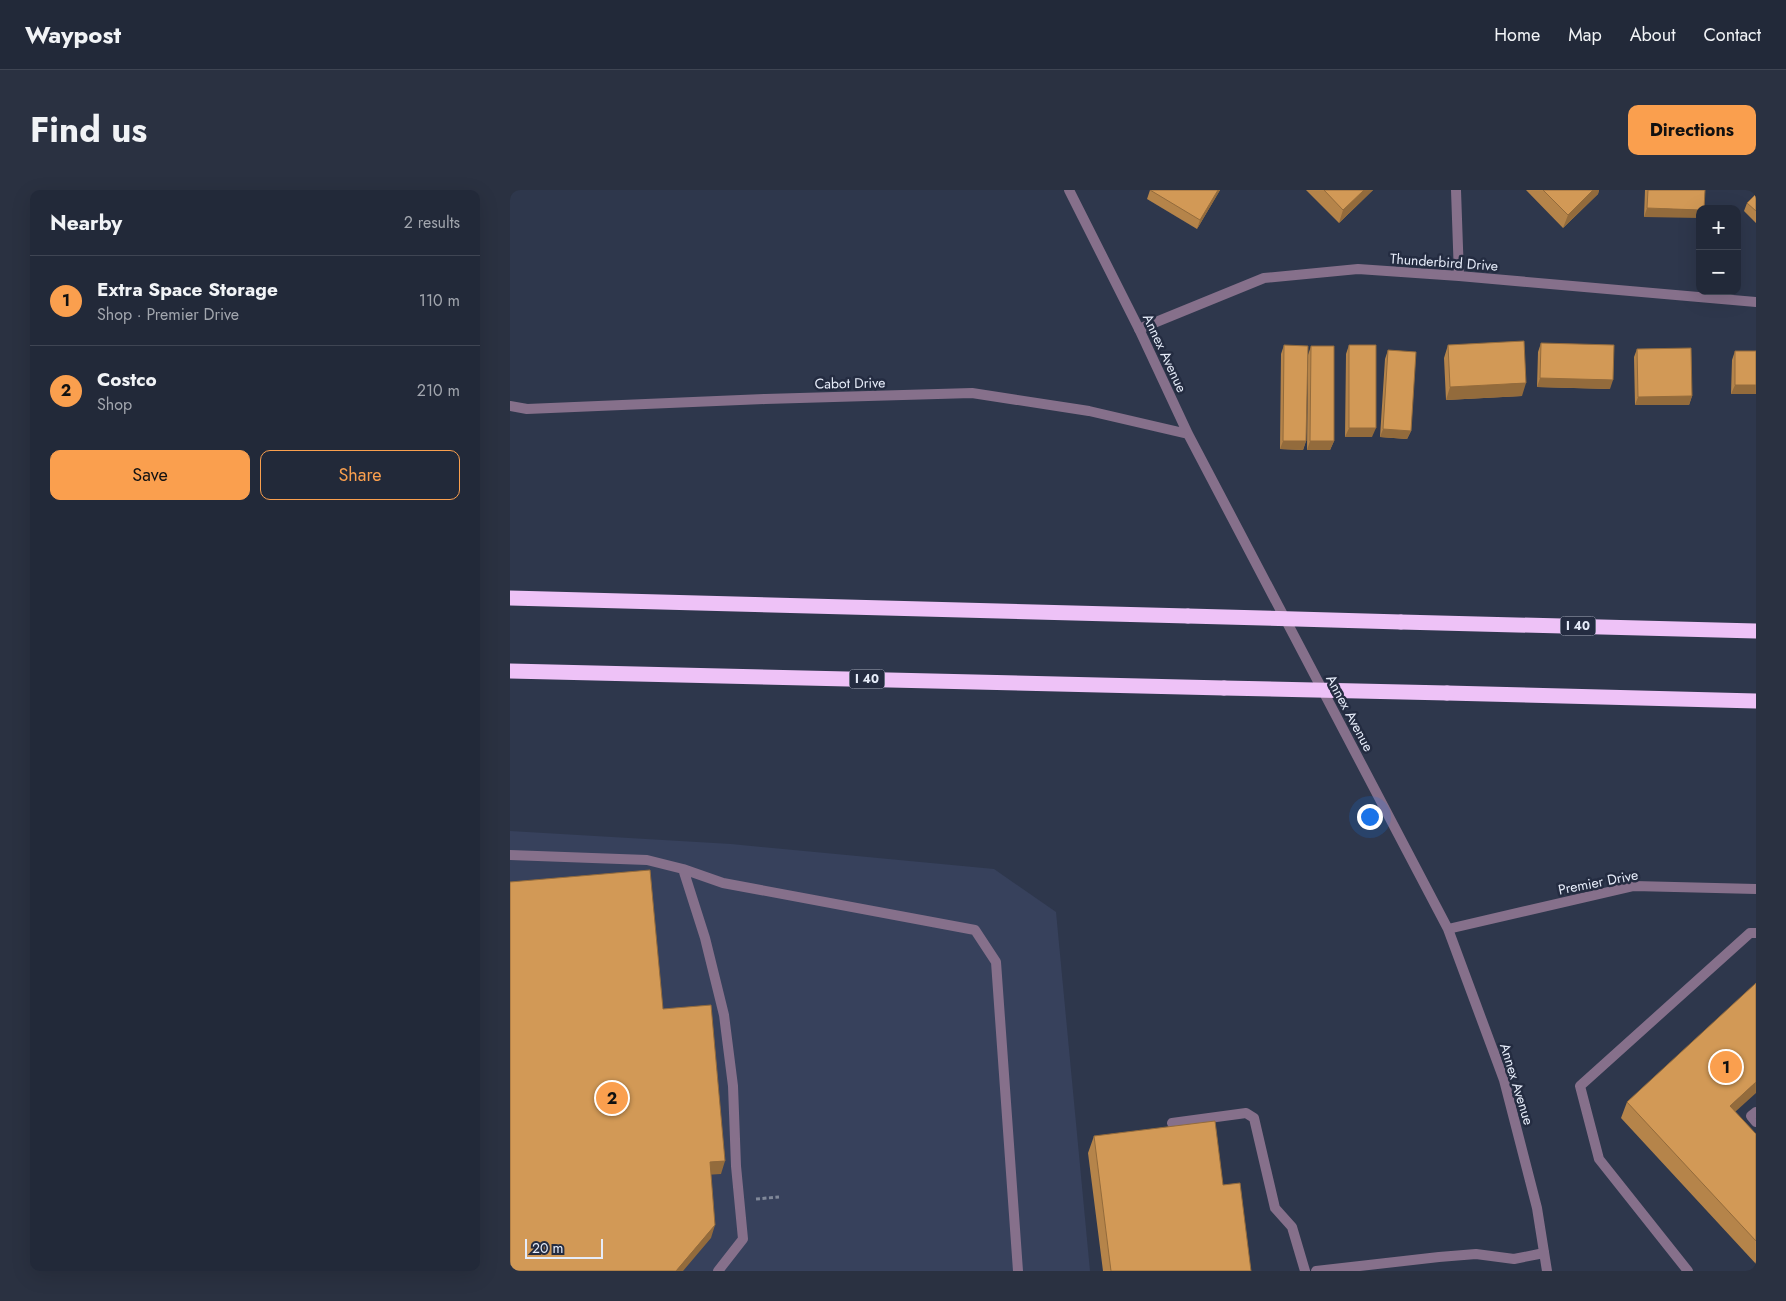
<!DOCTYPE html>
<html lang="en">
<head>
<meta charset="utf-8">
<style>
	:root { --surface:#222939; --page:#2a3141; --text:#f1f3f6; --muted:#a2a6ae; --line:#3f4553; --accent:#fa9f4e }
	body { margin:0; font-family:Jost,sans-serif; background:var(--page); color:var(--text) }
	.controls { position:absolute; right:15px; top:15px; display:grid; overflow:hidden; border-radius:10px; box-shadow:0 5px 20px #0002 }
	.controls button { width:45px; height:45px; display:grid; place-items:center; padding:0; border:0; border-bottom:1px solid var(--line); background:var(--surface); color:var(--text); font:25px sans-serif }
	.scale { position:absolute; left:15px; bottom:12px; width:78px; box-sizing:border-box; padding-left:5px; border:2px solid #e6ecf9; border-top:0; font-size:14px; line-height:18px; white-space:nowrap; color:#e6ecf9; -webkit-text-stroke:4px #242c41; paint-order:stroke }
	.you { position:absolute; left:859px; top:626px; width:18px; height:18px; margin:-12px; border:4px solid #fff; border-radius:50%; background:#1a73e8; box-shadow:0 0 0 8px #1a73e833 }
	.badge { display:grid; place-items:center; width:32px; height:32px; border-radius:50%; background:var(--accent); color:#111; font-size:16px; font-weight:700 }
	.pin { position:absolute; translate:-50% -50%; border:2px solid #fff; box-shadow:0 1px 5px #0006 }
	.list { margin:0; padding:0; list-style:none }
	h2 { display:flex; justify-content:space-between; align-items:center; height:65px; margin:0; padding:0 20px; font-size:21px }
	h2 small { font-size:16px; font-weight:400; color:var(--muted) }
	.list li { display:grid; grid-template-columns:32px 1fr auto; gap:15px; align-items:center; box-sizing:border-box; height:90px; padding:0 20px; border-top:1px solid var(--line) }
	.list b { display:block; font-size:19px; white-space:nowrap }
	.list p { margin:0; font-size:16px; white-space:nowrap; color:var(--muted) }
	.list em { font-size:16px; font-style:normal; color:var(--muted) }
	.actions { display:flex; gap:10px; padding:15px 20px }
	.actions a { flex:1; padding:11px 0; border:1px solid var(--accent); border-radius:10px; text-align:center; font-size:18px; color:var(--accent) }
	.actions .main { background:var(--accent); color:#111 }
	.map { position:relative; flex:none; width:1246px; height:1081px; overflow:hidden; border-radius:10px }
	header { display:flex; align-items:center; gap:30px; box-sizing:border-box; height:70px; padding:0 25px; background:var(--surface); border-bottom:1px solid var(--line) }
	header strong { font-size:24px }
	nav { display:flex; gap:28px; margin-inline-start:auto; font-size:18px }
	.intro { display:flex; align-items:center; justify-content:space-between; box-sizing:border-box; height:120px; padding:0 30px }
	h1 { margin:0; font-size:35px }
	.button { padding:12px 22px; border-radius:10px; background:var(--accent); color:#111; font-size:18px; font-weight:700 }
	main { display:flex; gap:30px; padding:0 30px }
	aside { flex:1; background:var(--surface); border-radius:10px; box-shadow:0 5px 20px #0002 }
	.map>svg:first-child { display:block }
	.built { fill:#37415c }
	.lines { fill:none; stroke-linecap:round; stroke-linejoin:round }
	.path { stroke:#808899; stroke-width:3; stroke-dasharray:4 2.5; stroke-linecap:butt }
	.service { stroke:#86708b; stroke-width:10 }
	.minor { stroke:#86708b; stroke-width:10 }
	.tertiary { stroke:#86708b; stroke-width:10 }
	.motorway { stroke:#eec2f7; stroke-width:15 }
	.motorway-bridge { stroke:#eec2f7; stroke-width:15 }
	.wall { fill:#b5844a }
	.shaded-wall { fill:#936b3c }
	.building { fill:#d29956; stroke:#936b3c }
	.labels { text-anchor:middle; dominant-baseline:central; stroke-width:5; stroke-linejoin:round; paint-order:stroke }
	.shield { fill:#242c41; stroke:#acb2c2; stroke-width:1 }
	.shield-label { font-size:12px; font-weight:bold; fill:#e6ecf9 }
	.street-label { font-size:14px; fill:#e6ecf9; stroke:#242c41 }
</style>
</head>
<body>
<header>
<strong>Waypost</strong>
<nav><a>Home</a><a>Map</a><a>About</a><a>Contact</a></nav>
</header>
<div class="intro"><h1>Find us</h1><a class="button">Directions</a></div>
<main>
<aside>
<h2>Nearby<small>2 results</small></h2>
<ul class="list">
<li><span class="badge">1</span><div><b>Extra Space Storage</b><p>Shop · Premier Drive</p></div><em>110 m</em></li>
<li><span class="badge">2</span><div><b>Costco</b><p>Shop</p></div><em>210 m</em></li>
</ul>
<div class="actions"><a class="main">Save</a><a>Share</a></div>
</aside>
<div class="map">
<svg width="1246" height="1081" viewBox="0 0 1246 1081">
	<rect width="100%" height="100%" fill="#2e374c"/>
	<path class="built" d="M0,641L221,654L484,679L546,722L580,1081H0Z"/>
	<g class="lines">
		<path class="path" d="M246,1009L269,1007"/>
		<path class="service" d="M0,665L137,670L173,679L213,693L465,740L486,772L508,1081
			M173,679L195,748L214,825L223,896L226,976L233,1049L208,1081
			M1246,922L1241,926L1246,932
			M662,933L736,923L744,928L765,1018L782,1037L795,1081
			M806,1081L929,1067L966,1064L1004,1069L1034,1063
			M1178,1081L1089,969L1070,896L1240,743H1246"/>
		<path class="minor" d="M946,0L949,86
			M629,139L754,88L848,79L949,86L1246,112"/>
		<path class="tertiary" d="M559,0L629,139L678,244L938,739L994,890L1027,1018L1037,1081
			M0,216L17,219L255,209L462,203L579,221L678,244
			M938,739L1124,696L1246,699"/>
		<path class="motorway" d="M0,408L678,426
			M891,432L1246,441
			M0,481L714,498
			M937,503L1246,511"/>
		<path class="motorway-bridge" d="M678,426L891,432
			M714,498L937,503"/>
	</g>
	<path class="wall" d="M640,0H710L687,39L637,9Z
		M796,0H863L829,33Z
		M1016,0H1089L1088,4L1053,38Z
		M1135,0H1195L1134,27Z
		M1246,4V33L1234,21L1237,13Z
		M1031,153L1100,199L1027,197L1028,162Z
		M774,155L796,251L793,260L770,259L771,164Z
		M839,155L862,247H835L836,164Z
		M938,155L1012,206L936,210L934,168Z
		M801,156L824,251L820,260H797L798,165Z
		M1127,159L1182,206L1179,215H1125L1124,167Z
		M878,160L901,241L897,249L870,247L875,169Z
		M1225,161H1246V204H1221L1222,170Z
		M1117,912L1225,922L1246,944V1074L1111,928Z
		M584,946L713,995L741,1081H593L578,963Z"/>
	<path class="shaded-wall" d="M708,0H710L687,39L690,30Z
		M854,0H863L829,33L833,20Z
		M1083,0H1089L1088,4L1053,38L1058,25Z
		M1137,18L1190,20V28L1134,27Z
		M1030,188L1103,190L1100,199L1027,197Z
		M1016,193L1012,206L936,210L940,197Z
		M1225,195H1246V204H1221Z
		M1182,206L1179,215H1125L1128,207Z
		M839,238H866L862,247H835Z
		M873,239L901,241L897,249L870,247Z
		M773,251H796L793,260L770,259Z
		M800,251H824L820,260H797Z
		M1246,892V903L1214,932L1220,916Z
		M215,971L211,984L195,985L200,972Z
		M205,1035L201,1048L173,1081H166Z"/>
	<path class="building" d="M640,0H708L690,30Z
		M814,0H854L833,20Z
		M1033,0H1083L1058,25Z
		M1138,0H1195L1194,19H1190V20L1137,18Z
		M1246,4V21L1237,13Z
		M1014,151L1016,193L940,197L938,155Z
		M1031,153L1104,155L1103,190L1030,188Z
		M774,155L798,156L796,251H773Z
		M839,155H866V238H839Z
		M801,156H824V251H800Z
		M1181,158L1182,206L1128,207L1127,159Z
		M878,160L906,162L901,241L873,239Z
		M1225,161H1246V195H1225Z
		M140,680L153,819L201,815L215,971L200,972L205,1035L166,1081H0V692Z
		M1246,793V892L1220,916L1246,944V1051L1117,912Z
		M705,931L713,995L730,993L741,1081H601L584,946Z"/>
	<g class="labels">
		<g class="shield">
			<rect x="1050.5" y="426.5" width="35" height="19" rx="4"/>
			<rect x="339.5" y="479.5" width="35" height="19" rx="4"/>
		</g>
		<g class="shield-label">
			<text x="1068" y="436">I 40</text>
			<text x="357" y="489">I 40</text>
		</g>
		<g class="street-label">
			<text transform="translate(934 72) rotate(4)">Thunderbird Drive</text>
			<text transform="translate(655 163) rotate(65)">Annex Avenue</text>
			<text transform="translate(340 193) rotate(-1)">Cabot Drive</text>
			<text transform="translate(840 523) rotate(62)">Annex Avenue</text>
			<text transform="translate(1088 692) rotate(-11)">Premier Drive</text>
			<text transform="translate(1007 894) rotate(73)">Annex Avenue</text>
		</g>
	</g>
</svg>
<div class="controls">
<button>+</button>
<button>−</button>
</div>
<div class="scale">20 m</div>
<div class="you"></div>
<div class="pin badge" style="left:1216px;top:877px">1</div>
<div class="pin badge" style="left:102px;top:908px">2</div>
</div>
</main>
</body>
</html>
